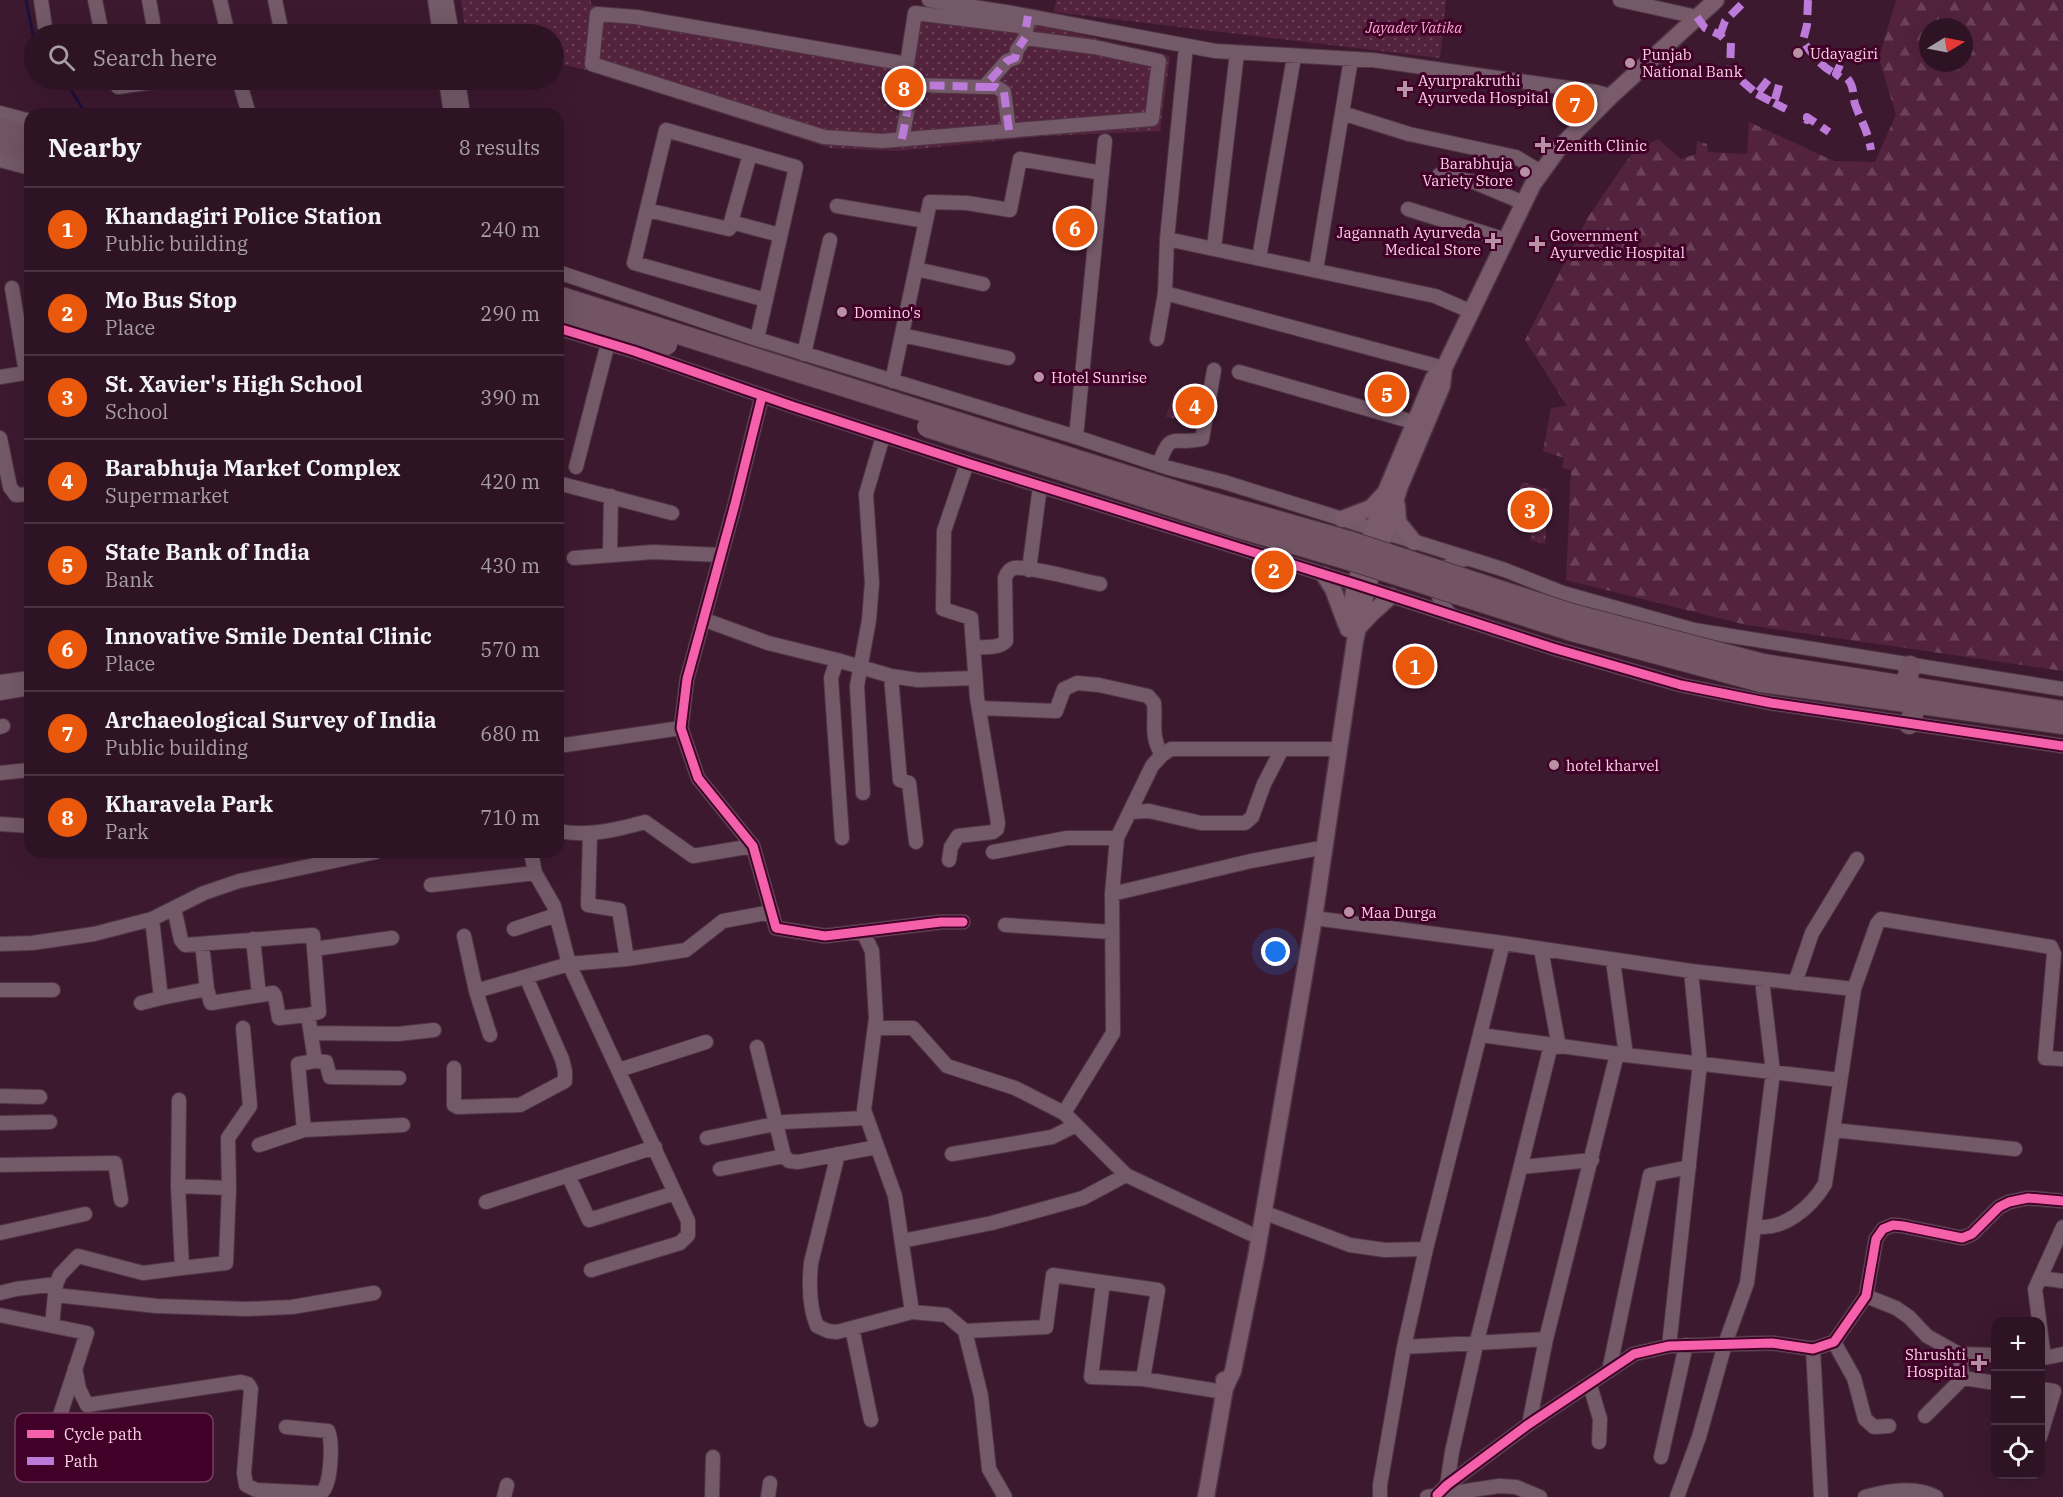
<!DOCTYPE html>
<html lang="en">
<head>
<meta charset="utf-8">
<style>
	:root { --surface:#2e1324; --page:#361c2c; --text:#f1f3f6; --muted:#a79ea6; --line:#493241; --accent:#ea580c }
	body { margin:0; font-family:"IBM Plex Serif",serif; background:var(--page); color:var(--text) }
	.controls { position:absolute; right:18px; bottom:18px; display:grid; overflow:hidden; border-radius:12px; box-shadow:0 6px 24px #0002 }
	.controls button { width:54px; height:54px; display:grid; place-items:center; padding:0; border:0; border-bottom:2px solid var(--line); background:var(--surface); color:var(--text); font:30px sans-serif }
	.compass { position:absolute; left:1919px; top:18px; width:54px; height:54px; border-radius:50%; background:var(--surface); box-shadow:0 6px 24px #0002; rotate:80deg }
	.you { position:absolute; left:1276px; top:952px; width:21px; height:21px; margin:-15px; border:4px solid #fff; border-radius:50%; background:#1a73e8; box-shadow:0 0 0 9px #1a73e833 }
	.badge { display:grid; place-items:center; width:39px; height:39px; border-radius:50%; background:var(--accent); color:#fff; font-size:20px; font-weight:700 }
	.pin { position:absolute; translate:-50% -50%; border:3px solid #fff; box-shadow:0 2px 6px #0006 }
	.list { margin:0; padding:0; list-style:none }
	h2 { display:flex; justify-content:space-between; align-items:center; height:78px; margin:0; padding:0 24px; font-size:26px }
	h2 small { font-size:20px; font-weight:400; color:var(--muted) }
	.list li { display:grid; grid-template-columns:39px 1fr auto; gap:18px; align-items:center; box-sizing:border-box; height:84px; padding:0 24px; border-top:2px solid var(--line) }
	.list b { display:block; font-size:22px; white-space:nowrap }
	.list p { margin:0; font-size:20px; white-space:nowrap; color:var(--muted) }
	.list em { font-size:20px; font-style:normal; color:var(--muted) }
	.icon { flex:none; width:33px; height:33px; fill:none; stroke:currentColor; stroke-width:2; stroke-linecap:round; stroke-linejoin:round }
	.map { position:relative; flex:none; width:2063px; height:1497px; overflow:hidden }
	.search { position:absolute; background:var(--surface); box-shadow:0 6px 24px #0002; left:24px; top:24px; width:540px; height:66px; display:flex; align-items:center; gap:15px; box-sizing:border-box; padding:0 21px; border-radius:33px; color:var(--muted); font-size:22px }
	.panel { position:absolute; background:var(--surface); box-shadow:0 6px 24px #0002; left:24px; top:108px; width:540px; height:750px; border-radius:18px }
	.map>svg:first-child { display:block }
	.forest { fill:url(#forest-firs); fill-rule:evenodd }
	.park { fill:url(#park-dots) }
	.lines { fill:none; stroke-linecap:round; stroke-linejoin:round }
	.stream { stroke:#1d103a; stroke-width:3 }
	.minor-casing { stroke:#503545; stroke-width:16 }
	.major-casing { stroke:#503545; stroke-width:19 }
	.highway-casing { stroke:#503545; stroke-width:22 }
	.minor { stroke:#745968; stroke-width:14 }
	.major { stroke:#795b6c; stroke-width:16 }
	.highway { stroke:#725465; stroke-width:20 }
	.highway-bridge-casing { stroke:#503545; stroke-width:22; stroke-linecap:butt }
	.highway-bridge { stroke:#725465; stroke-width:20 }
	.quiet { stroke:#bd7bd9; stroke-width:8; stroke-dasharray:15 8; stroke-linecap:butt }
	.cycleway-casing { stroke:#410028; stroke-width:13 }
	.cycleway { stroke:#f560ab; stroke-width:9 }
	.poi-dot { fill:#b891a5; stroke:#410028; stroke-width:2 }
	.labels { text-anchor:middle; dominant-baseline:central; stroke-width:6; stroke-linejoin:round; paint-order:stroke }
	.park-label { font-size:15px; font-style:italic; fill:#f9a5cf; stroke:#410028 }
	.poi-label { font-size:15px; fill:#fad1e4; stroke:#410028; text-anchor:start }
	.key { fill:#410028; stroke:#783f60; stroke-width:1.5 }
	.key-label { font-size:16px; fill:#fad1e4 }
</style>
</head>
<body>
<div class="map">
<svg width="2063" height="1497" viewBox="0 0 2063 1497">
	<defs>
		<pattern id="forest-firs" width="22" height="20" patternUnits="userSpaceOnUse" patternTransform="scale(1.5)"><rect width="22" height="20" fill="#53233d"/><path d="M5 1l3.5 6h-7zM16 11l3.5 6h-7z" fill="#6d4259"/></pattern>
		<pattern id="park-dots" width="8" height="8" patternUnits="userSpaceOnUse" patternTransform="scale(1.5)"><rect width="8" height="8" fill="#53233d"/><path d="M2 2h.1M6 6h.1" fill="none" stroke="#6d4259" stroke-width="1.8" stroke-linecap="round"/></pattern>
	</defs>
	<rect width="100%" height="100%" fill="#3d1930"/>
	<path class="forest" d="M1896,0H2063V671L1747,625L1566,580L1571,470L1562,468L1564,458L1543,451L1551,408L1567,406L1525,340L1588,217L1633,152L1658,139L1681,159L1696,154L1697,141L1707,144L1708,152L1747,154L1749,122L1834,161L1875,162L1896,115L1879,58ZM1928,27H1964V63H1928Z"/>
	<path class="park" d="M461,0H591V5L904,57L911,8L1023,21L1170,56L1160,131L1046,136L898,151L830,148L583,69L554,63V34H466Z
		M1056,0H1446L1440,58L1054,12Z
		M1174,393L1187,396L1183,420L1166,417Z
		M1522,482L1550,490L1545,544L1530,540L1534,516L1513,509Z"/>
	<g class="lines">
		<path class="stream" d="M26,0L34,39
			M60,80L66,82L86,114"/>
		<defs>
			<path id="minor" d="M41,0L46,34
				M95,0L102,34
				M149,0L153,22
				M220,0L228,34
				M275,0L282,34
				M435,0L440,34
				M446,0L452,34
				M929,0L1012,13L1215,51L1373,60L1596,92L1611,96
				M1620,0L1697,17
				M1026,27L915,13L907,64L636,17L597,14L592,64L824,137L882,141L1152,119L1159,61L1094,47L1025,38L1028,16
				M1186,46L1167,239L1165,293L1444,368
				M239,80L249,114
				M446,80L451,114
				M458,80L463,114
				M118,87L167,80
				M0,113L30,121
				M1342,113L1409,134L1516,157L1541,172
				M1009,130L1004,92L996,87H984L1007,61L1015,58L1017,50L1025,38
				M902,139L909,102L917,85L984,87
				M0,160L30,168
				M1439,175L1474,182L1524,203
				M837,206L926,221
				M1408,209L1506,240
				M647,210L729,229L750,154
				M731,222L780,235
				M1167,239L1435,296L1472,312
				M1214,248L1237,53
				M1259,258L1294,57
				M916,269L983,284
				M1316,270L1351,59
				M558,272L757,339L1076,437L1169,468L1224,482L1467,558L1505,570L1563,593L1694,630L2063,689
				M12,288L26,373
				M558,328L634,351L792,406L967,463L1355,584L1553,648L1681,685L1771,703L2063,746
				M902,335L1008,358
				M757,339L796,167L666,130L634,263L766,300
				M1157,339L1165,293
				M804,354L830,240
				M1239,372L1413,422
				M0,377L30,372
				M892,381L930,202L967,203L1010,210L1020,159L1102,173
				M762,396L735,504L687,679L681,728L698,778L753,846L776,928L825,936L941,922H963
				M1076,437L1105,141
				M0,438L10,487L16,495L30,494
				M1159,465C1170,429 1174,446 1202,439L1214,370
				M576,467L608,343
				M558,483L672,513
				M610,555L611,496
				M574,558L653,552L721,555
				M1029,570L1040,486
				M1452,616C1440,604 1428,582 1445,568C1451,563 1460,561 1467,558
				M705,620L768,643L837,660
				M973,647C984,647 998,649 1006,641L1005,578C1007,573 1009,569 1015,568C1029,566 1083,581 1100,584
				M891,676L900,780L909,783L916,842
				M0,682L30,678
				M0,693L30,688
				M979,708L1056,711L1064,689L1077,683L1099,685L1148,696L1154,703C1156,723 1150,736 1162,755
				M0,727L3,726
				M558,743L565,745L681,728
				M0,773L29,770
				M863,793L857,686L869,620L872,583L866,494L883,436
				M1130,812L1149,811L1201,823H1245L1252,817L1264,784L1282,749
				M0,824L30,826
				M558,831C588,837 616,830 645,822L693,856L753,846
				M590,834L588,905L619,910L627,959
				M842,838L831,678L837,660L891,676L918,680L975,678
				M993,852L1067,838H1117
				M949,860L951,847L958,836L993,832L997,829L998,823L977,698L971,618L943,609L944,531L967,463
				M431,885L535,873
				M1112,894L1251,861L1315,849
				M174,908L181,940L185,945L313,935L319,1012L308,1015
				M1314,918L1503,943L1691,971L1854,989
				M152,919L161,998L207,989L211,1003L273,993L275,996L279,1018L308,1015L315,1061L298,1064L304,1130L259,1145
				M1005,925L1111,932
				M514,929L556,915
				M863,932L872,951L876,1018L864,1110L895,1196L912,1312L946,1315L965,1331L981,1396L989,1469L1005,1497
				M464,936L476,991
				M253,939L259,995
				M0,944L32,943L94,934L152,919L204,893L239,881L376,852
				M202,944L207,989
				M314,949L392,938
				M1541,949L1559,1047
				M1613,961L1626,1055
				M1795,983L1812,933L1857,859
				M0,990H53
				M141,1003L161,998
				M875,1028H913L947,1066L1015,1088L1064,1113L1126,1175
				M311,1033L398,1034L434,1030
				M490,1035L476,991L569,964L554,906L535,873L531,852
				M1481,1035L1626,1055L1840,1080
				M757,1047L784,1156L789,1161L798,1162L877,1147
				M315,1061L326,1062L330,1077L399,1078
				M454,1068V1105L458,1107L520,1105L565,1081V1071L562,1059L526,977
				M619,1070L706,1042
				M0,1096L40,1097
				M1064,1113L1113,1033L1112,894L1117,838L1152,766L1162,755L1171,749H1330
				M0,1123L50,1122
				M304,1130L403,1125
				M1833,1130L2015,1149
				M707,1138L784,1122L866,1118
				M838,1154L811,1263C809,1283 809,1307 817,1326L828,1331L837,1332L912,1312
				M952,1154L1052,1137L1076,1125
				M0,1165L115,1163L121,1200
				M1521,1167L1592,1160
				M720,1169L784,1156
				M568,1175L589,1220L675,1193
				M178,1186L179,1100
				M486,1202L655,1147
				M1263,1212L1350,1245L1385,1250L1426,1249
				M1754,1226C1783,1232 1811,1207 1825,1184L1854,989L1877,924L1881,919L2051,947L2054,954L2045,1058L2063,1059
				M0,1233L85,1214
				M902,1241L992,1223L1083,1198L1126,1175L1251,1234
				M182,1268L226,1263L229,1188
				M591,1270L680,1243L688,1235V1221L569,964L627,959L686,950L723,921L772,912
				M2040,1278L2063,1281
				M1103,1282L1091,1377L1143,1379
				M0,1293L16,1289L56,1284
				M55,1295L157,1306L246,1309L292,1307L374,1293
				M1866,1296L1896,1308L1909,1317L1927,1336L1959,1354
				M0,1315L87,1333L44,1464
				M52,1326L56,1284L60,1275L78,1256L143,1273L182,1268L178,1186L229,1188L228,1138L250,1106L243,1028
				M852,1328L871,1420
				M965,1331L1046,1327L1053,1275L1158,1290L1143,1379L1224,1392
				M1834,1342L1854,1378L1865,1419L1874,1427L1889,1426
				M1669,1346L1700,1063L1691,971
				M1404,1347L1546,1339
				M1813,1349L1821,1497
				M2040,1358H2044L2035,1289L2063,1227
				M2044,1358L2063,1354
				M75,1368L79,1389L87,1405L241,1382L248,1384L251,1389L244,1473L246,1485L256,1490L318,1493L323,1491C331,1482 333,1442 328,1431L286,1427
				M1609,1371L1650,1175L1689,1167
				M1963,1378L1996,1383
				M1590,1385L1600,1419L1599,1442
				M2040,1389L2054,1391L2040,1437
				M1925,1416L1963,1378L1959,1354L1996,1355
				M1529,1424L1546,1339L1617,1054
				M1661,1457L1686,1345
				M1447,1485L1452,1452L1476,1345L1551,1045
				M1437,1495L1447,1485L1529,1424L1634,1354L1669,1346L1772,1343L1813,1349L1834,1342L1866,1296L1876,1239L1883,1229L1893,1225L1903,1226L1962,1238L1972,1234L1999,1207L2009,1202L2028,1198L2063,1201
				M504,1497L507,1485
				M712,1497L713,1457
				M768,1497L770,1483
				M1380,1497V1485L1404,1347L1426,1249L1503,943
				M1427,1497L1499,1486L1516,1487L1540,1497
				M1677,1497L1699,1437L1725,1344L1747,1283L1773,1072L1762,980
				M1865,1497C1886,1491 1916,1486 1936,1497"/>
			<path id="major" d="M1397,505L1398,522L1414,542
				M1342,519L1371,508L1384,494
				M1324,575L1333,589L1346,624
				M1359,627L1371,614L1391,596
				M1348,629L1355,584L1386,491L1433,379L1444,368
				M1225,1388L1233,1371L1256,1257L1314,918L1355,641L1367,589L1400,486L1442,386L1444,368L1533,184L1559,148L1611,96L1716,0
				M1206,1497L1225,1388L1224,1380"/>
			<path id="highway" d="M0,128L30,137
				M0,143L30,152
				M1867,680L2062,711
				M1906,686L1910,666
				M1863,696L2063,724
				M1909,724L1917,704"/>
		</defs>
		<use href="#minor" class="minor-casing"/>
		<use href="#major" class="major-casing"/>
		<use href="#highway" class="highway-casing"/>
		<use href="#minor" class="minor"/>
		<use href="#major" class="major"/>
		<use href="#highway" class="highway"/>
		<defs>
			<path id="highway-bridge" d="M558,296L1201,499L1349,541L1572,614L1763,664L1867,680
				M558,311L667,345
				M927,427L1239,528L1359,563L1572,631L1761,682L1863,696"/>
		</defs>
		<use href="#highway-bridge" class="highway-bridge-casing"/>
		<use href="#highway-bridge" class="highway-bridge"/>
		<path class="quiet" d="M1808,0L1807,25L1803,41C1812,54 1821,67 1836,74
			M1697,17L1705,28L1720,35L1723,38
			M1026,27L1028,16
			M1720,35L1725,21L1746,0
			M1731,43L1730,69L1735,73
			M1840,65L1836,74L1841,78H1847C1855,87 1852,93 1855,104C1861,121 1868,131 1871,150
			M1742,81L1757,94L1768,80
			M1757,94L1774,103L1779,85
			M1774,103L1786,109
			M1805,119L1807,120V117L1829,132
			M1009,130L1004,92L996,87H984L1007,61L1015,58L1017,50L1025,38
			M902,139L909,102L917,85L984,87"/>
		<defs>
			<path id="cycleway" d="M558,328L634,351L792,406L967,463L1355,584L1553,648L1681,685L1771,703L2063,746
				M762,396L735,504L687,679L681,728L698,778L753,846L776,928L825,936L941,922H963
				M1437,1495L1447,1485L1529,1424L1634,1354L1669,1346L1772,1343L1813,1349L1834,1342L1866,1296L1876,1239L1883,1229L1893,1225L1903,1226L1962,1238L1972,1234L1999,1207L2009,1202L2028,1198L2063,1201"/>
		</defs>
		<use href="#cycleway" class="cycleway-casing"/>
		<use href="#cycleway" class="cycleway"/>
	</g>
	<g class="poi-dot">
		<circle cx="1798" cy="53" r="6"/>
		<circle cx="1630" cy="63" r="6"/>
		<path d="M1402 80h6v6h6v6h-6v6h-6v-6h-6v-6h6z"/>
		<path d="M1540 136h6v6h6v6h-6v6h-6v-6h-6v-6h6z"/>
		<circle cx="1525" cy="172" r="6"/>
		<path d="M1490 232h6v6h6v6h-6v6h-6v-6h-6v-6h6z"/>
		<path d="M1534 235h6v6h6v6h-6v6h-6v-6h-6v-6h6z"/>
		<circle cx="842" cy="312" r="6"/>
		<circle cx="1039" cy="377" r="6"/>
		<circle cx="1554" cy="765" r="6"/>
		<circle cx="1349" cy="912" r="6"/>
		<path d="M1976 1354h6v6h6v6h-6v6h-6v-6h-6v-6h6z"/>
	</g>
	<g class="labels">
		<g class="park-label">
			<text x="1414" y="27">Jayadev Vatika</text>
		</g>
		<g class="poi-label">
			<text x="1810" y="53">Udayagiri</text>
			<text x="1642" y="54">Punjab<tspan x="1642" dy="17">National Bank</tspan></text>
			<text x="1418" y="80">Ayurprakruthi<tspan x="1418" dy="17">Ayurveda Hospital</tspan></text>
			<text x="1556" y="145">Zenith Clinic</text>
			<text x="1513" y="163" text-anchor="end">Barabhuja<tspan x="1513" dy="17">Variety Store</tspan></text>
			<text x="1481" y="232" text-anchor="end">Jagannath Ayurveda<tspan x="1481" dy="17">Medical Store</tspan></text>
			<text x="1550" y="235">Government<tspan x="1550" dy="17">Ayurvedic Hospital</tspan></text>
			<text x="854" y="312">Domino's</text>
			<text x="1051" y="377">Hotel Sunrise</text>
			<text x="1566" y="765">hotel kharvel</text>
			<text x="1361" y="912">Maa Durga</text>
			<text x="1966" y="1354" text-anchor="end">Shrushti<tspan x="1966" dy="17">Hospital</tspan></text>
		</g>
	</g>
	<rect x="15" y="1413" width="198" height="69" rx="9" class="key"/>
	<rect x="27" y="1430" width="27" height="8" fill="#f560ab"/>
	<rect x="27" y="1457" width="27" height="8" fill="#bd7bd9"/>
	<g class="key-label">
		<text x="64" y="1440">Cycle path</text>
		<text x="64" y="1467">Path</text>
	</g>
</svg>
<div class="controls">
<button>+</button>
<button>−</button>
<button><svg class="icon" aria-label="locate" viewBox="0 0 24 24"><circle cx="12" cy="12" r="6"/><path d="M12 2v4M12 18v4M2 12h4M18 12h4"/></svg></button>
</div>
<svg class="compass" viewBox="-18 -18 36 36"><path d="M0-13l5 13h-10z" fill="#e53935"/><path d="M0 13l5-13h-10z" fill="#a79ea6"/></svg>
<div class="you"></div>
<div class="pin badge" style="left:1415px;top:666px">1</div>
<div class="pin badge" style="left:1274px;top:570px">2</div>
<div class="pin badge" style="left:1530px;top:510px">3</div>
<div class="pin badge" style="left:1195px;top:406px">4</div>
<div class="pin badge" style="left:1387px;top:394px">5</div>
<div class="pin badge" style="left:1075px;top:228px">6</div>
<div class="pin badge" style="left:1575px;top:104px">7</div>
<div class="pin badge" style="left:904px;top:88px">8</div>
<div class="search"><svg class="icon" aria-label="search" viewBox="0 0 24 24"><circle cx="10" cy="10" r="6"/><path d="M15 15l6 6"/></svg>Search here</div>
<section class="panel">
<h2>Nearby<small>8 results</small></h2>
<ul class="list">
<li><span class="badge">1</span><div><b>Khandagiri Police Station</b><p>Public building</p></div><em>240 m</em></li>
<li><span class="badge">2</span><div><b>Mo Bus Stop</b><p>Place</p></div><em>290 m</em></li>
<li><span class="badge">3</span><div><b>St. Xavier's High School</b><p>School</p></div><em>390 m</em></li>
<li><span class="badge">4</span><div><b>Barabhuja Market Complex</b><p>Supermarket</p></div><em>420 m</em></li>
<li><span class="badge">5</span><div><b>State Bank of India</b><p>Bank</p></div><em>430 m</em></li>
<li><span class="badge">6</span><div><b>Innovative Smile Dental Clinic</b><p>Place</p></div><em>570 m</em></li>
<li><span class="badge">7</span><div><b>Archaeological Survey of India</b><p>Public building</p></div><em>680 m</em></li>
<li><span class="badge">8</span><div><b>Kharavela Park</b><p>Park</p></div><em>710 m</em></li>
</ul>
</section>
</div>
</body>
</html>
